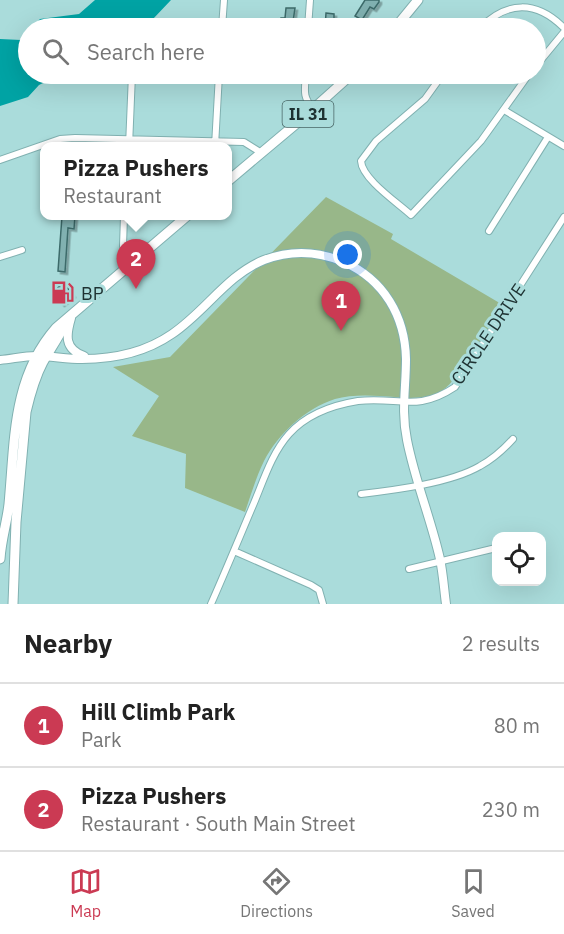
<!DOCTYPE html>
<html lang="en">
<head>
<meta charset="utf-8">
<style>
	:root { --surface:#fff; --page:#f2f2f2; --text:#222; --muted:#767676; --line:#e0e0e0; --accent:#cb3a53 }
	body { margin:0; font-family:"IBM Plex Sans",sans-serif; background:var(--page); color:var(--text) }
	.controls { position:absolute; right:18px; bottom:18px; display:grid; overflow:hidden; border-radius:12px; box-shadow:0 6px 24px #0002 }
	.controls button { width:54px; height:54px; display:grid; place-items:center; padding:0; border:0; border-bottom:2px solid var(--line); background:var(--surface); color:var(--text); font:30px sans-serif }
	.you { position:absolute; left:348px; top:255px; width:21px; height:21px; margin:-15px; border:4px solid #fff; border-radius:50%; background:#1a73e8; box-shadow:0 0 0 9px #1a73e833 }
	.badge { display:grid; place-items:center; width:39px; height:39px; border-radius:50%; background:var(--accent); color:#fff; font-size:20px; font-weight:700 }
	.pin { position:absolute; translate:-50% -50px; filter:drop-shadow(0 2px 3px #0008) }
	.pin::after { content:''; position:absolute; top:32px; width:21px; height:18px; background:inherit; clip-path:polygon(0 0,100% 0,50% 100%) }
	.popup { position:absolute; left:40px; top:142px; width:192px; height:78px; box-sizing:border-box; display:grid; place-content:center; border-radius:12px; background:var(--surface); filter:drop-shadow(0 2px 4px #0005); font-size:20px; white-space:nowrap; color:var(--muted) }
	.popup b { font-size:22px; color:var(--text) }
	.popup::after { content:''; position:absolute; left:50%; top:100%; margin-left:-12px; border:12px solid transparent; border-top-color:var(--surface) }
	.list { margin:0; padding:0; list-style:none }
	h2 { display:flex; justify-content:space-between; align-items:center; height:78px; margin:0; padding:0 24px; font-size:26px }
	h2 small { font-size:20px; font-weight:400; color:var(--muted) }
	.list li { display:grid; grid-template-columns:39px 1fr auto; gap:18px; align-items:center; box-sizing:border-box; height:84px; padding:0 24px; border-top:2px solid var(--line) }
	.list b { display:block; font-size:22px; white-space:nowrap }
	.list p { margin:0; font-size:20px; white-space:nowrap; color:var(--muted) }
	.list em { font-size:20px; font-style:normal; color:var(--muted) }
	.icon { flex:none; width:33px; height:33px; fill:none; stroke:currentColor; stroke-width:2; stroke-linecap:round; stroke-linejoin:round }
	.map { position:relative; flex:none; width:564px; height:604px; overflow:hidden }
	.search { position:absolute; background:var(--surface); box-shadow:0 6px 24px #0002; left:18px; right:18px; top:18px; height:66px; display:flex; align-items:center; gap:15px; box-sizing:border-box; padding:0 21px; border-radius:33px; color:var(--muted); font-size:22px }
	.sheet { height:246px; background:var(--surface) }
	nav { display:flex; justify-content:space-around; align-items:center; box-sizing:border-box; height:84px; border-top:2px solid var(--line); background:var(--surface); font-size:16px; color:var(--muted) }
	nav a { display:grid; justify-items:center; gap:3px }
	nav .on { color:var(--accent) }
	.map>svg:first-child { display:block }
	.green { fill:#98b789 }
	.water { fill:#00a3a4 }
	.building { fill:#81b1b1; stroke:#3c6b6a; stroke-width:1.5; filter:url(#shadow) }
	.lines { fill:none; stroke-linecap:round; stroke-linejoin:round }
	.minor-casing { stroke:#81b1b1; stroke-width:8 }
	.tertiary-casing { stroke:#81b1b1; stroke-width:10 }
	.primary-casing { stroke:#81b1b1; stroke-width:11 }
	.minor { stroke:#fff; stroke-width:6 }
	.tertiary { stroke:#fff; stroke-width:8 }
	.primary { stroke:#fff; stroke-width:9 }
	.labels { text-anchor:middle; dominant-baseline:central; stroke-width:6; stroke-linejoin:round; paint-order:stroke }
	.shield { fill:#aadcdb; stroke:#486565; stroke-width:1.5 }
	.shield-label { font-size:16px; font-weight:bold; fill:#1e3232 }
	.poi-label { font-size:18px; fill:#1e3232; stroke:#aadcdb; text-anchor:start }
	.street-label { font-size:18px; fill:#1e3232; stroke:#aadcdb }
</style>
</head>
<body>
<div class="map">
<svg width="564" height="604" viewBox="0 0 564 604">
	<defs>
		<filter id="shadow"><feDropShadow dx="2.5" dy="2.5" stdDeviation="0" flood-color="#0004"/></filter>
	</defs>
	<rect width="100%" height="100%" fill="#aadcdb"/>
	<path class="green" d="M326,197L393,234L391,239L503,305C490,324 459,380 443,390C424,402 401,397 380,396C366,395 348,395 335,399C306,408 278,434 264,461C256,477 251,495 245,512L185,488L186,454L132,436L159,396L113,367L170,357Z"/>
	<path class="water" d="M95,0H171L153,19L141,20L126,28H31L40,19L79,14Z
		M28,31V74H61L39,85L28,97L0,106V39L21,40Z"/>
	<path class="building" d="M365,0H379V2L374,9L370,7L362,20L355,16Z
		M286,8H295L292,28H280L281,18H285Z
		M326,13L334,14V28H325Z
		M62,216H75L74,229L68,228L65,272L58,271Z
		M64,283L73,295L62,304L52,292Z"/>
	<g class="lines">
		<defs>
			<path id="minor" d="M222,28L224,0
				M308,28L310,0
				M480,28C507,1 536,0 564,28
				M536,66L564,32
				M306,74C305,90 302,96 313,109
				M443,74L425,99L376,141L361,161C362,179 398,203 411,215L481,141L529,74
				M504,110L564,146
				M129,146L132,74
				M215,146L219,74
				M0,160L60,139L75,138L244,142L260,152
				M124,216L123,246L131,264
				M489,231L548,137
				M0,257L22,250
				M361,494C395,490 451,483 480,466C493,459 503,450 513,439
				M234,551L311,585L319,590L323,604
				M409,569L496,548
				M211,604C226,570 240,536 254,503C264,479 272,453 289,434C307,414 333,405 358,401C398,396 416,413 455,387L564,217"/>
			<path id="tertiary" d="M71,318C66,335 64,349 84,356
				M0,360C12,359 24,356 36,356C51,356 66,359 82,359C113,359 146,352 172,334C205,312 227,275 264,260C290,250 318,251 344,262C384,280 405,316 406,359C406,388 401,411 407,440C415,481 431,519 440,559C443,573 444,589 446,604"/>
			<path id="primary" d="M395,28L418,0
				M228,181L303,118L352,74
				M0,559C1,540 7,522 9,504C15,441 12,378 56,328L187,216
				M13,604L16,522L26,412C30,395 35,377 43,362C51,348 60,335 67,320"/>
		</defs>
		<use href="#minor" class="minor-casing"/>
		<use href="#tertiary" class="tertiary-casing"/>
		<use href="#primary" class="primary-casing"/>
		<use href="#minor" class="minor"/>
		<use href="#tertiary" class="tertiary"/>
		<use href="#primary" class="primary"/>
	</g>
	<defs>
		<symbol id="fuel-bare" viewBox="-9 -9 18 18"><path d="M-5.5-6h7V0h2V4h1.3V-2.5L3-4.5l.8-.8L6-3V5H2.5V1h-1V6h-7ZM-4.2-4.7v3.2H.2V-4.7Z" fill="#cb3a53" stroke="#aadcdb" stroke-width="2.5" paint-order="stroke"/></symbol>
	</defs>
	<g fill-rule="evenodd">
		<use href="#fuel-bare" x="46" y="276" width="33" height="33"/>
	</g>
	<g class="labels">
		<rect class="shield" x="282.5" y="101" width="51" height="26" rx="4.5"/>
		<g class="shield-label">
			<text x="308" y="114">IL 31</text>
		</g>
		<g class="poi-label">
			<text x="81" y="293">BP</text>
		</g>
		<g class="street-label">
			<text transform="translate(488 334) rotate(-56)">CIRCLE DRIVE</text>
		</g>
	</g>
</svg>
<div class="controls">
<button><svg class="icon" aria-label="locate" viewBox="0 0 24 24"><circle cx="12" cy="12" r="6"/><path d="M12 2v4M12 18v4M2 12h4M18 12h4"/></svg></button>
</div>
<div class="you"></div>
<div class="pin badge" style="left:341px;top:331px">1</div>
<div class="pin badge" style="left:136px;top:289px">2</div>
<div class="popup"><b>Pizza Pushers</b>Restaurant</div>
<div class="search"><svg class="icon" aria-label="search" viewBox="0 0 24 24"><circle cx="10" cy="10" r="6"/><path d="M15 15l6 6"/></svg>Search here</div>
</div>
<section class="sheet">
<h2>Nearby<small>2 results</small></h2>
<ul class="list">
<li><span class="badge">1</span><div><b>Hill Climb Park</b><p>Park</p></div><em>80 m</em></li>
<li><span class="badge">2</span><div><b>Pizza Pushers</b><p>Restaurant · South Main Street</p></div><em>230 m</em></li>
</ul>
</section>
<nav>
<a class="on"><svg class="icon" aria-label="map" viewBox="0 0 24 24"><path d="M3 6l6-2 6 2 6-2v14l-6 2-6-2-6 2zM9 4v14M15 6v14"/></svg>Map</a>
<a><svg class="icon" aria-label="directions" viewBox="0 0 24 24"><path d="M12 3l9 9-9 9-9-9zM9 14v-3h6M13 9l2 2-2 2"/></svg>Directions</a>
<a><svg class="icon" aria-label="saved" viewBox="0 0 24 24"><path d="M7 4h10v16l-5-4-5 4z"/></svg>Saved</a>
</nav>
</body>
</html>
